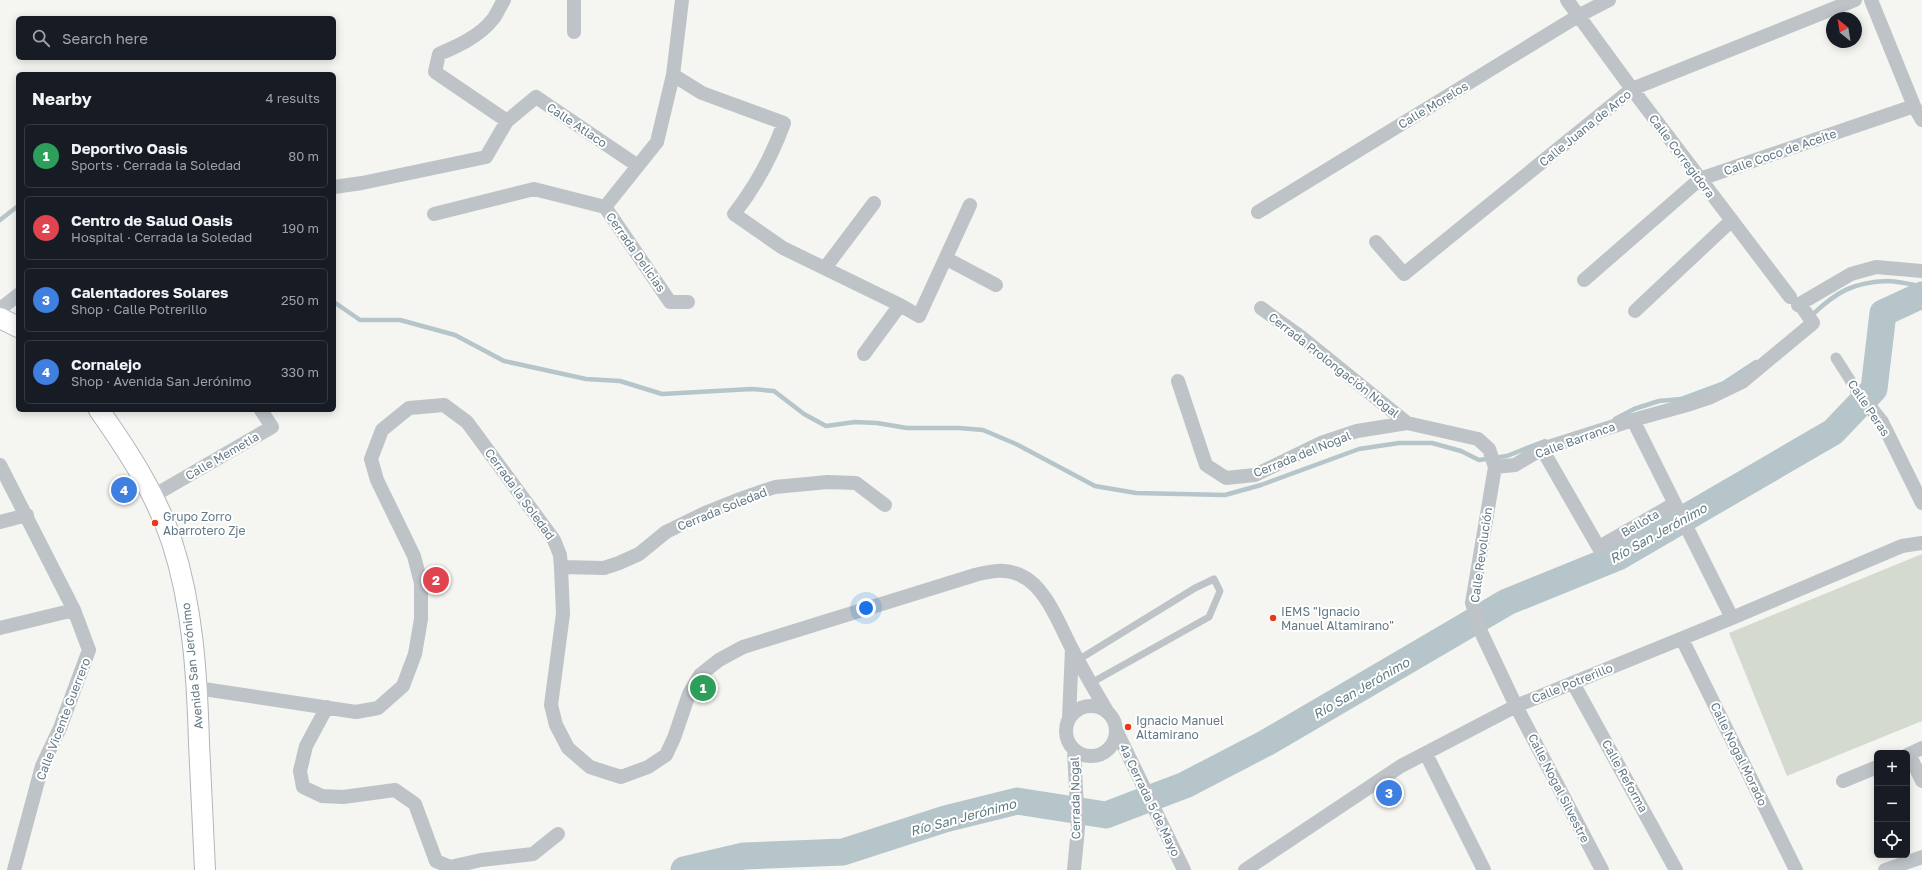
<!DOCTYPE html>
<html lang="en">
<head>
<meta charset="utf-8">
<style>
	:root { --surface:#171b24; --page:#242831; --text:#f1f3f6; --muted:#9ea1a6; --line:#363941; --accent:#ec381a }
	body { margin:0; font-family:"Golos Text",sans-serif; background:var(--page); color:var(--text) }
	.controls { position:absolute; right:12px; bottom:12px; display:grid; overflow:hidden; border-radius:6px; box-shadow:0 2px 10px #0003 }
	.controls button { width:36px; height:36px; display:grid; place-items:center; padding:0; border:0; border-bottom:1px solid var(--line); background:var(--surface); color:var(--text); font:20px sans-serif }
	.compass { position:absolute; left:1826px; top:12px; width:36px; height:36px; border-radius:50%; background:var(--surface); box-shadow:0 2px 10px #0003; rotate:330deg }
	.you { position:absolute; left:866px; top:608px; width:14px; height:14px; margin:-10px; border:3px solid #fff; border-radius:50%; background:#1a73e8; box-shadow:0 0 0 6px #1a73e833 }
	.badge { display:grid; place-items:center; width:26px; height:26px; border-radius:50%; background:var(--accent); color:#fff; font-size:13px; font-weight:700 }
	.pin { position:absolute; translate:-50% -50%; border:2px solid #fff; box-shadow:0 1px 4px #0006 }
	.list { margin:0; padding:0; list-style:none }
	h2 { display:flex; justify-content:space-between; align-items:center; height:52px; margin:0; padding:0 16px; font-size:17px }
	h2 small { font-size:13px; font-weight:400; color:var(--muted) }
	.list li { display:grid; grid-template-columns:26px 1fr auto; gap:12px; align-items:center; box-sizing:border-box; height:64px; margin:0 8px 8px; padding:0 8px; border:1px solid var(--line); border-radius:6px }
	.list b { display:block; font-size:15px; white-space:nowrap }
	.list p { margin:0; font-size:13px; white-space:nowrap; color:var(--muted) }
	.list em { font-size:13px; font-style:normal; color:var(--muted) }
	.icon { flex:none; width:22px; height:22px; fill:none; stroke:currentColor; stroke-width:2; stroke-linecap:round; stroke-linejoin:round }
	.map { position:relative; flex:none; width:1922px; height:870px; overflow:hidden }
	.search { position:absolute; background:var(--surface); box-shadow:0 2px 10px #0003; left:16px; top:16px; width:320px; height:44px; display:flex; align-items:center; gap:10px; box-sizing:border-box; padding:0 14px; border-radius:6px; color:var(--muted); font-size:15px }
	.panel { position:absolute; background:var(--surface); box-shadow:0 2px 10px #0003; left:16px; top:72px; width:320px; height:340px; border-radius:6px }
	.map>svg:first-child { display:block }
	.green { fill:#d5dad0 }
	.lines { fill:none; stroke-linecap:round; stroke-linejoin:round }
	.stream { stroke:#b6c5c9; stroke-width:4.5 }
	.river { stroke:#b6c5c9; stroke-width:27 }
	.secondary-casing { stroke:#afb7bb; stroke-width:22 }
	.service { stroke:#bdc3c6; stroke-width:7 }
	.pedestrian { stroke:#bdc3c6; stroke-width:11 }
	.minor { stroke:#bdc3c6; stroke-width:14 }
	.secondary { stroke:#fff; stroke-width:20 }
	.poi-dot { fill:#ec381a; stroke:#fff; stroke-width:1.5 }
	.labels { text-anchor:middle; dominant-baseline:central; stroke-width:4; stroke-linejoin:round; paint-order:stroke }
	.street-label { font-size:12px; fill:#627884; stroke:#fff }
	.poi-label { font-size:12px; fill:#627884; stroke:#fff; text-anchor:start }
	.water-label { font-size:13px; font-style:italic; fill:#5e7b81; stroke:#fff }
</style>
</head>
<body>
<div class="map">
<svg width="1922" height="870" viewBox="0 0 1922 870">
	<rect width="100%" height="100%" fill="#f5f5f1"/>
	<path class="green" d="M1922,554V721L1787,776L1729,633Z"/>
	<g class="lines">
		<path class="stream" d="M0,220L18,206
			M334,302L360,320H400L455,335L504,361L586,379L620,381L662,394L752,389L774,391L804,414L826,426L855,422L877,423L907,428H959L983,430L1016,444L1095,486L1136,493L1225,495L1261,485L1359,449L1399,443H1432L1461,451L1479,460L1507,456L1545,441
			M1811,316C1836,292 1853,282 1888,281C1899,281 1911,285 1922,286
			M1615,419L1634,409L1659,401L1681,399L1724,383L1756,362"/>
		<path class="river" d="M684,870L744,856L843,852L945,819L1017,801L1106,815L1185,785L1266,743L1507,602L1618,557L1833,432L1874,389L1883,313L1922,295"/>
		<defs>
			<path id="secondary" d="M0,318L18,327
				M99,410C128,451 156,494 172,542C193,607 197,675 199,743C201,785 203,828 205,870"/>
		</defs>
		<use href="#secondary" class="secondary-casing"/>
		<path class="service" d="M1078,660L1195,588L1214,579L1220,591L1209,617L1091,683"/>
		<path class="pedestrian" d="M1836,358L1857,391"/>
		<path class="minor" d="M504,0C500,6 497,14 493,19C480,36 458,46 439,54L435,72L507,121
			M1567,0L1632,89L1790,297
			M1871,0L1914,106L1922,120
			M574,32V0
			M673,75L702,93L784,123C772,156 755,187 734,214L783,248L900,305L919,316L970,205
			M334,187L362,183L486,157L507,121L536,97L638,166
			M605,207L657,142L673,75L682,0
			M605,207L670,302H688
			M1258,212L1578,16L1609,0
			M434,214L534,189L605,207
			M1376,242L1404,274L1632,89L1855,0
			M947,259L996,285
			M825,268L874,203
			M1584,280L1700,179L1914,106
			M1261,308L1301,337L1407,423
			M0,309L18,295
			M1635,311L1732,220
			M864,354L900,305
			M1178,381L1206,465L1226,478L1255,475L1321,443L1357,431L1407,423L1478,439L1489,449L1495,467L1472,603L1481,632L1516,706L1602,870
			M1857,391L1882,422L1922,503
			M1633,420L1732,618
			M1542,449L1599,548
			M0,465L74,610L89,650L60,728L42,766L14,870
			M1495,467L1515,465L1542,449L1633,420L1687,405L1711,397L1742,382L1813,323L1802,307L1798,305L1851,274L1876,267L1922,271
			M153,496L272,427L261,410
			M0,522L27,515
			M1606,543L1674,504
			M561,567L604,568L619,563L639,554L666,532L705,513L740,499L775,487L828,482L856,483L885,505
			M0,628L74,610
			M1682,639L1796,870
			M1573,683L1676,870
			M197,688L356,712L378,708L403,686L415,654L421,619V583L414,556L377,480L371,459L382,430L409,408L444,405L467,422L554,540L560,555L561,567L563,614L551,705L556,725L568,748L590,767L621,777L648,767L666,755L674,738L689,694L700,675L719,660L743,647L975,575C991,571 1005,568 1020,575C1046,586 1060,626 1072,649C1083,670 1095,691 1107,711
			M1066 731a25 25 0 1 1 50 0a25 25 0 1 1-50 0Z
			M327,707L306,746L300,771L303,787L322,796L343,797L395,790L415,804L436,861L450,867L481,860L533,854L558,834
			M1069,718L1072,649
			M1116,730L1184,870
			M1426,754L1484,870
			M1909,754L1922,781
			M1907,755L1922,748
			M1843,781L1877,767
			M1074,870L1078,828L1074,750
			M1245,870L1401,766L1516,706L1732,618L1902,546L1922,543
			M1885,870L1922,857"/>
		<use href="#secondary" class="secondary"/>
	</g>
	<g class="poi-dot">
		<circle cx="155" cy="523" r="4"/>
		<circle cx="1273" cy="618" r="4"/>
		<circle cx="1128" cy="727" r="4"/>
	</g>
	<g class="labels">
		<g class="street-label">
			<text transform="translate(1433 105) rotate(-31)">Calle Morelos</text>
			<text transform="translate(577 125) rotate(34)">Calle Atlaco</text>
			<text transform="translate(1585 128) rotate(-39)">Calle Juana de Arco</text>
			<text transform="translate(1780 152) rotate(-19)">Calle Coco de Aceite</text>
			<text transform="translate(1682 156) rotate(53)">Calle Corregidora</text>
			<text transform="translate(636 252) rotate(55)">Cerrada Delicias</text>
			<text transform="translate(1334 365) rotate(38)">Cerrada Prolongación Nogal</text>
			<text transform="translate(1869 408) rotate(56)">Calle Peras</text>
			<text transform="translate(1575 440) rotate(-20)">Calle Barranca</text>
			<text transform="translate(1302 454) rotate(-22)">Cerrada del Nogal</text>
			<text transform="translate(222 456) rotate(-30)">Calle Memetla</text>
			<text transform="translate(520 494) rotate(54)">Cerrada la Soledad</text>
			<text transform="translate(722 509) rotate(-22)">Cerrada Soledad</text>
			<text transform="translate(1640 523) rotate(-30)">Bellota</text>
			<text transform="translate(1481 555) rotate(-82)">Calle Revolución</text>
			<text transform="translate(192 666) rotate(-96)">Avenida San Jerónimo</text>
			<text transform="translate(1572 683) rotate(-22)">Calle Potrerillo</text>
			<text transform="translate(63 719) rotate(-69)">Calle Vicente Guerrero</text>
			<text transform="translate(1739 754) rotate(64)">Calle Nogal Morado</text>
			<text transform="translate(1625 776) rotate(61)">Calle Reforma</text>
			<text transform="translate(1559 788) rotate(63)">Calle Nogal Silvestre</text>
			<text transform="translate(1075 798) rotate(-91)">Cerrada Nogal</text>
			<text transform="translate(1150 800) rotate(64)">4a Cerrada 5 de Mayo</text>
		</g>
		<g class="poi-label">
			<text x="163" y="516">Grupo Zorro<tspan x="163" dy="14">Abarrotero Zje</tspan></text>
			<text x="1281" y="611">IEMS "Ignacio<tspan x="1281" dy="14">Manuel Altamirano"</tspan></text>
			<text x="1136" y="720">Ignacio Manuel<tspan x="1136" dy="14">Altamirano</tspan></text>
		</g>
		<g class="water-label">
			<text transform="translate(1658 533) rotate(-29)">Río San Jerónimo</text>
			<text transform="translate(1361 688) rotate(-30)">Río San Jerónimo</text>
			<text transform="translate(963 817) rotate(-15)">Río San Jerónimo</text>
		</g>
	</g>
</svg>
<div class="controls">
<button>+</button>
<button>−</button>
<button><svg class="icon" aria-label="locate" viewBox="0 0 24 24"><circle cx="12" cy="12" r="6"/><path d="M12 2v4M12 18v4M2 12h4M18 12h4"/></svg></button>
</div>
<svg class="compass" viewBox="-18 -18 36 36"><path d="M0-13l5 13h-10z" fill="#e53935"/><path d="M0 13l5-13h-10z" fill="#9ea1a6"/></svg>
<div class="you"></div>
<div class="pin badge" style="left:703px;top:688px;background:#2e9e5b">1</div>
<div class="pin badge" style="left:436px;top:580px;background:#e0444e">2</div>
<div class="pin badge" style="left:1389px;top:793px;background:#3f7fe0">3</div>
<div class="pin badge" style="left:124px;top:490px;background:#3f7fe0">4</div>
<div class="search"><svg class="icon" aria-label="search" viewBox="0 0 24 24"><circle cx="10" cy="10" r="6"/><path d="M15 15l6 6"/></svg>Search here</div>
<section class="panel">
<h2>Nearby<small>4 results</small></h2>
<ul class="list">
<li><span class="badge" style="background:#2e9e5b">1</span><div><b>Deportivo Oasis</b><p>Sports · Cerrada la Soledad</p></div><em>80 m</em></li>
<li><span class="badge" style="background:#e0444e">2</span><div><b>Centro de Salud Oasis</b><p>Hospital · Cerrada la Soledad</p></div><em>190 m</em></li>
<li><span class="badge" style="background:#3f7fe0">3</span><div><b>Calentadores Solares</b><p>Shop · Calle Potrerillo</p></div><em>250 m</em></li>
<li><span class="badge" style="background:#3f7fe0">4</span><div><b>Cornalejo</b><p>Shop · Avenida San Jerónimo</p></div><em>330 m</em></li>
</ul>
</section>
</div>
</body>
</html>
